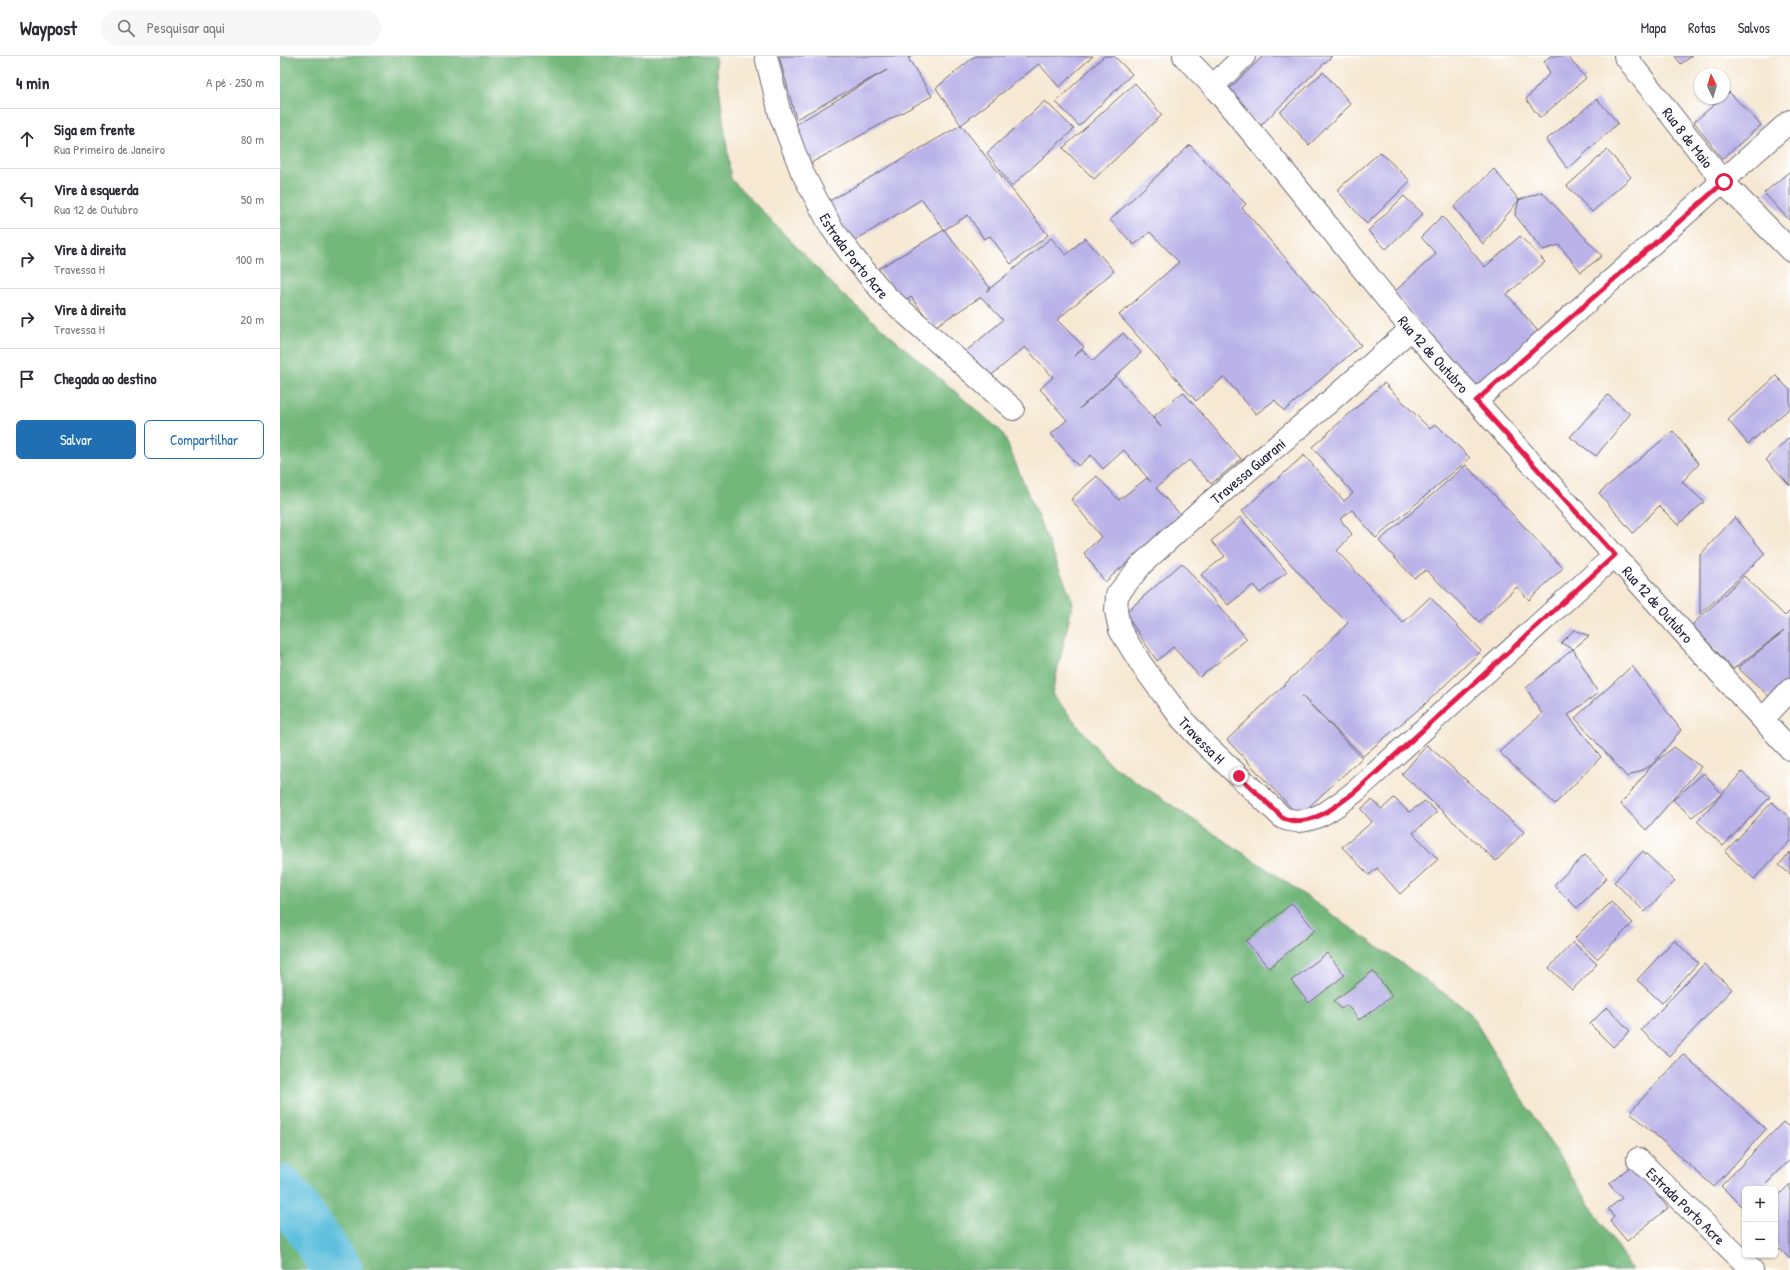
<!DOCTYPE html>
<html lang="pt">
<head>
<meta charset="utf-8">
<style>
	:root { --surface:#fff; --page:#f7f7f7; --text:#2b2b33; --muted:#7c7c81; --line:#e1e1e2; --accent:#1f6fb2 }
	body { margin:0; font-family:"Patrick Hand",sans-serif; background:var(--page); color:var(--text) }
	.controls { position:absolute; right:12px; bottom:12px; display:grid; overflow:hidden; border-radius:6px; box-shadow:0 1px 3px #0004 }
	.controls button { width:36px; height:36px; display:grid; place-items:center; padding:0; border:0; border-bottom:1px solid var(--line); background:var(--surface); color:var(--text); font:20px sans-serif }
	.compass { position:absolute; left:1414px; top:12px; width:36px; height:36px; border-radius:50%; background:var(--surface); box-shadow:0 1px 3px #0004; rotate:355deg }
	.stop { position:absolute; width:12px; height:12px; margin:-9px; border:3px solid #e11d48; border-radius:50%; background:#fff }
	.stop.end { background:#e11d48; border-color:#fff; box-shadow:0 1px 4px #0008 }
	.list { margin:0; padding:0; list-style:none }
	h2 { display:flex; justify-content:space-between; align-items:center; height:52px; margin:0; padding:0 16px; font-size:17px }
	h2 small { font-size:13px; font-weight:400; color:var(--muted) }
	.list li { display:grid; grid-template-columns:26px 1fr auto; gap:12px; align-items:center; box-sizing:border-box; height:60px; padding:0 16px; border-top:1px solid var(--line) }
	.list b { display:block; font-size:15px; white-space:nowrap }
	.list p { margin:0; font-size:13px; white-space:nowrap; color:var(--muted) }
	.list em { font-size:13px; font-style:normal; color:var(--muted) }
	.actions { display:flex; gap:8px; padding:12px 16px }
	.actions a { flex:1; padding:9px 0; border:1px solid var(--accent); border-radius:6px; text-align:center; font-size:14px; color:var(--accent) }
	.actions .main { background:var(--accent); color:#fff }
	.icon { flex:none; width:22px; height:22px; fill:none; stroke:currentColor; stroke-width:2; stroke-linecap:round; stroke-linejoin:round }
	.map { position:relative; flex:none; width:1510px; height:1214px; overflow:hidden }
	header { display:flex; align-items:center; gap:24px; box-sizing:border-box; height:56px; padding:0 20px; background:var(--surface); border-bottom:1px solid var(--line) }
	header strong { font-size:19px }
	nav { display:flex; gap:22px; margin-inline-start:auto; font-size:14px }
	.search { width:280px; height:36px; background:var(--page); display:flex; align-items:center; gap:10px; box-sizing:border-box; padding:0 14px; border-radius:22px; color:var(--muted); font-size:15px }
	main { display:flex }
	aside { flex:1; background:var(--surface) }
	.map>svg:first-child { display:block }
	.forest { fill:#73b77a; stroke:#4a6c5a }
	.lines { fill:none; stroke-linecap:round; stroke-linejoin:round }
	.river { stroke:#5ec0dd; stroke-width:49 }
	.building { fill:#bab2e8 }
	.minor-casing { stroke:#6c6770; stroke-width:24 }
	.minor { stroke:#fff; stroke-width:22 }
	.route { stroke:#e11d48; stroke-width:5 }
	.labels { text-anchor:middle; dominant-baseline:central; stroke-width:3.5; stroke-linejoin:round; paint-order:stroke }
	.street-label { font-size:15px; fill:#22223b; stroke:#fff }
</style>
</head>
<body>
<header>
<strong>Waypost</strong>
<div class="search"><svg class="icon" aria-label="search" viewBox="0 0 24 24"><circle cx="10" cy="10" r="6"/><path d="M15 15l6 6"/></svg>Pesquisar aqui</div>
<nav><a>Mapa</a><a>Rotas</a><a>Salvos</a></nav>
</header>
<main>
<aside>
<h2>4 min<small>A pé · 250 m</small></h2>
<ul class="list">
<li><svg class="icon" aria-label="ahead" viewBox="0 0 24 24"><path d="M12 20V5M6 11l6-6 6 6"/></svg><div><b>Siga em frente</b><p>Rua Primeiro de Janeiro</p></div><em>80 m</em></li>
<li><svg class="icon" aria-label="left" viewBox="0 0 24 24"><path d="M17 20v-9H6M10 6l-5 5 5 5"/></svg><div><b>Vire à esquerda</b><p>Rua 12 de Outubro</p></div><em>50 m</em></li>
<li><svg class="icon" aria-label="right" viewBox="0 0 24 24"><path d="M7 20v-9h11M14 6l5 5-5 5"/></svg><div><b>Vire à direita</b><p>Travessa H</p></div><em>100 m</em></li>
<li><svg class="icon" aria-label="right" viewBox="0 0 24 24"><path d="M7 20v-9h11M14 6l5 5-5 5"/></svg><div><b>Vire à direita</b><p>Travessa H</p></div><em>20 m</em></li>
<li><svg class="icon" aria-label="arrive" viewBox="0 0 24 24"><path d="M6 21V4h12l-3 4 3 4H6"/></svg><div><b>Chegada ao destino</b></div></li>
</ul>
<div class="actions"><a class="main">Salvar</a><a>Compartilhar</a></div>
</aside>
<div class="map">
<svg width="1510" height="1214" viewBox="0 0 1510 1214">
	<rect width="100%" height="100%" fill="#fff"/>
	<filter id="ink" filterUnits="userSpaceOnUse"><feTurbulence type="fractalNoise" baseFrequency=".025" numOctaves="2"/><feDisplacementMap in="SourceGraphic" scale="8" xChannelSelector="R" yChannelSelector="G"/><feConvolveMatrix kernelMatrix="1 2 1 2 8 2 1 2 1" color-interpolation-filters="sRGB"/></filter>
	<filter id="wash" filterUnits="userSpaceOnUse"><feTurbulence type="fractalNoise" baseFrequency=".012" numOctaves="4" result="noise"/><feDisplacementMap in="SourceGraphic" scale="16" xChannelSelector="R" yChannelSelector="G"/><feGaussianBlur stdDeviation="0.9" result="paint"/><feColorMatrix in="noise" values="0 0 0 0 0 0 0 0 0 0 0 0 0 0 0 0 0 1.4 0 .05"/><feComposite in="paint" operator="in"/></filter>
	<g filter="url(#wash)">
		<rect width="100%" height="100%" fill="#f6e8d3"/>
		<path class="forest" d="M0,0H435L451,123L562,238L723,377L793,546L772,638L829,707L1003,824L1189,955L1246,1049L1352,1214H0Z"/>
		<g class="lines">
			<path class="river" d="M0,1133L17,1154L58,1214"/>
		</g>
		<g id="blocks">
			<path class="building" d="M499,0H633L628,2L652,40L531,107L513,70L607,14L516,63Z
				M695,0H813L779,31L759,8L681,69L656,32Z
				M824,0H834L852,18L799,70L776,46Z
				M983,0H1052L980,70L946,36Z
				M1270,0H1287L1306,22L1260,62L1246,43L1270,17L1264,6Z
				M1395,0H1412L1401,8Z
				M1043,16L1071,48L1029,89L1000,56Z
				M855,27L882,59L814,123L783,92Z
				M1449,36L1481,69L1442,103L1414,66Z
				M1317,43L1338,67L1288,113L1266,84Z
				M765,45L794,73L732,130L707,97Z
				M681,69L768,179L731,208L710,180L704,183L688,159L664,174L642,143L571,187L546,147Z
				M910,89L966,148L962,152L1081,289L1004,355L995,344L976,358L944,321L916,345L839,259L899,206L870,176L854,189L830,164Z
				M1327,94L1351,121L1312,156L1287,130Z
				M1100,96L1130,125L1087,168L1057,134Z
				M1214,113L1239,144L1262,136L1322,200L1301,216L1279,189L1263,194L1235,159L1239,144L1203,188L1174,151Z
				M1510,115V165L1484,137Z
				M1124,140L1143,158L1106,193L1088,175Z
				M1162,160L1205,211L1240,180L1265,206L1227,238L1261,279L1195,332L1114,236L1156,198L1141,181Z
				M664,174L710,232L707,235L771,182L786,199L805,182L834,215L777,264L804,291L794,300L802,294L813,305L843,277L861,297L799,353L836,320L881,371L873,361L903,336L961,403L931,428L909,404L876,432L901,459L825,526L804,497L821,481L791,443L817,420L839,444L867,422L871,426L844,394L823,413L811,399L798,410L771,378L787,364L760,333L773,321L745,291L707,323L685,296L723,264L701,241L654,271L631,241L622,247L598,213Z
				M1496,320L1510,334V352L1468,388L1448,364Z
				M1104,327L1150,373L1156,368L1190,402L1096,482L1072,454L1060,463L1072,478L1057,495L1123,567L1150,541L1201,595L1145,648L1083,700L1022,640L1082,702L1019,760L947,684L1068,567L1043,543L962,455L1024,399L1064,445L1073,437L1032,391Z
				M1328,339L1350,358L1316,400L1290,381Z
				M1393,375L1419,408L1402,426L1424,446L1398,469L1379,450L1353,477L1319,437Z
				M1510,381V429L1486,404Z
				M1186,409L1283,512L1249,544L1237,531L1199,566L1146,514L1134,522L1099,485Z
				M960,461L1007,516L980,537L973,529L948,549L921,519L945,500L931,485Z
				M1455,461L1485,498L1420,558V499Z
				M902,507L967,583L920,621L893,591L877,605L845,557Z
				M1464,520L1505,560L1510,555V623L1491,642L1458,612L1504,575L1453,613L1412,569Z
				M1294,574L1309,580L1293,593L1281,587Z
				M1293,593L1318,637L1288,659L1321,701L1275,748L1219,696L1262,658L1246,632Z
				M1352,610L1401,674L1372,709L1347,721L1295,662Z
				M1147,689L1244,776L1216,805L1122,718Z
				M1394,691L1421,711L1366,774L1341,748L1372,709Z
				M1462,716L1490,741L1443,790L1417,765L1442,738L1412,761L1393,744L1424,717L1442,738Z
				M1114,742L1129,756L1145,745L1157,756L1133,777L1158,803L1120,838L1097,812L1089,819L1062,791L1092,766L1081,753L1092,744L1102,753Z
				M1492,746L1510,762V785L1474,823L1445,796Z
				M1363,795L1395,825L1365,856L1334,826Z
				M1510,796V818L1499,809Z
				M1305,799L1327,822L1297,852L1274,829Z
				M1331,846L1353,867L1317,903L1295,882Z
				M1012,847L1035,874L989,912L966,885Z
				M1394,884L1418,907L1382,947L1357,924Z
				M1293,886L1317,908L1292,934L1269,912Z
				M1047,897L1065,919L1029,947L1011,925Z
				M1424,908L1452,933L1389,1000L1361,974Z
				M1093,915L1112,940L1079,964L1067,949L1061,953L1054,945Z
				M1327,951L1350,975L1333,991L1310,968Z
				M1403,998L1486,1073L1434,1131L1350,1056Z
				M1503,1066L1510,1072V1104L1481,1133H1465V1150L1463,1152L1441,1130Z
				M1353,1108L1388,1152L1347,1185L1330,1165L1334,1161L1328,1153L1342,1142L1329,1128Z
				M1510,1128V1203L1495,1188V1143Z"/>
		</g>
	</g>
	<g filter="url(#ink)">
		<use href="#blocks" fill-opacity="0" stroke="#6c6770" stroke-width="1"/>
		<g class="lines">
			<defs>
				<g id="minor">
					<path id="s1" d="M486,0L500,58L522,116L551,171L573,201L606,240L733,353"/>
					<path id="s2" d="M904,0L933,30L1003,114L1131,273L1447,625L1510,693"/>
					<path id="s3" d="M1345,0L1443,126L1510,194"/>
					<path d="M933,30L964,0"/>
					<path id="s4" d="M1131,273L1048,347L920,455L862,508L837,539L836,555L840,574L861,608L883,638L901,662L926,689L1003,762C1030,773 1057,750 1077,734L1335,499"/>
					<path d="M1196,345L1510,65"/>
					<path d="M1483,663L1510,634"/>
					<path id="s5" d="M1358,1103L1472,1214"/>
				</g>
			</defs>
			<use href="#minor" class="minor-casing"/>
			<use href="#minor" class="minor"/>
		</g>
	</g>
	<g class="lines" filter="url(#ink)">
		<path class="route" d="M959,720L1003,762C1030,773 1057,750 1077,734L1335,499L1196,345L1444,126"/>
	</g>
	<g class="labels">
		<g class="street-label">
			<text stroke="none"><textPath href="#s3" startOffset="103">Rua 8 de Maio</textPath></text>
			<text stroke="none"><textPath href="#s1" startOffset="221">Estrada Porto Acre</textPath></text>
			<text stroke="none"><textPath href="#s2" startOffset="389">Rua 12 de Outubro</textPath></text>
			<text transform="translate(968 415) rotate(-40)">Travessa Guarani</text>
			<text stroke="none"><textPath href="#s2" startOffset="725">Rua 12 de Outubro</textPath></text>
			<text stroke="none"><textPath href="#s4" startOffset="570">Travessa H</textPath></text>
			<text stroke="none"><textPath href="#s5" startOffset="67">Estrada Porto Acre</textPath></text>
		</g>
	</g>
</svg>
<div class="controls">
<button>+</button>
<button>−</button>
</div>
<svg class="compass" viewBox="-18 -18 36 36"><path d="M0-13l5 13h-10z" fill="#e53935"/><path d="M0 13l5-13h-10z" fill="#7c7c81"/></svg>
<div class="stop" style="left:1444px;top:126px"></div>
<div class="stop end" style="left:959px;top:720px"></div>
</div>
</main>
</body>
</html>
